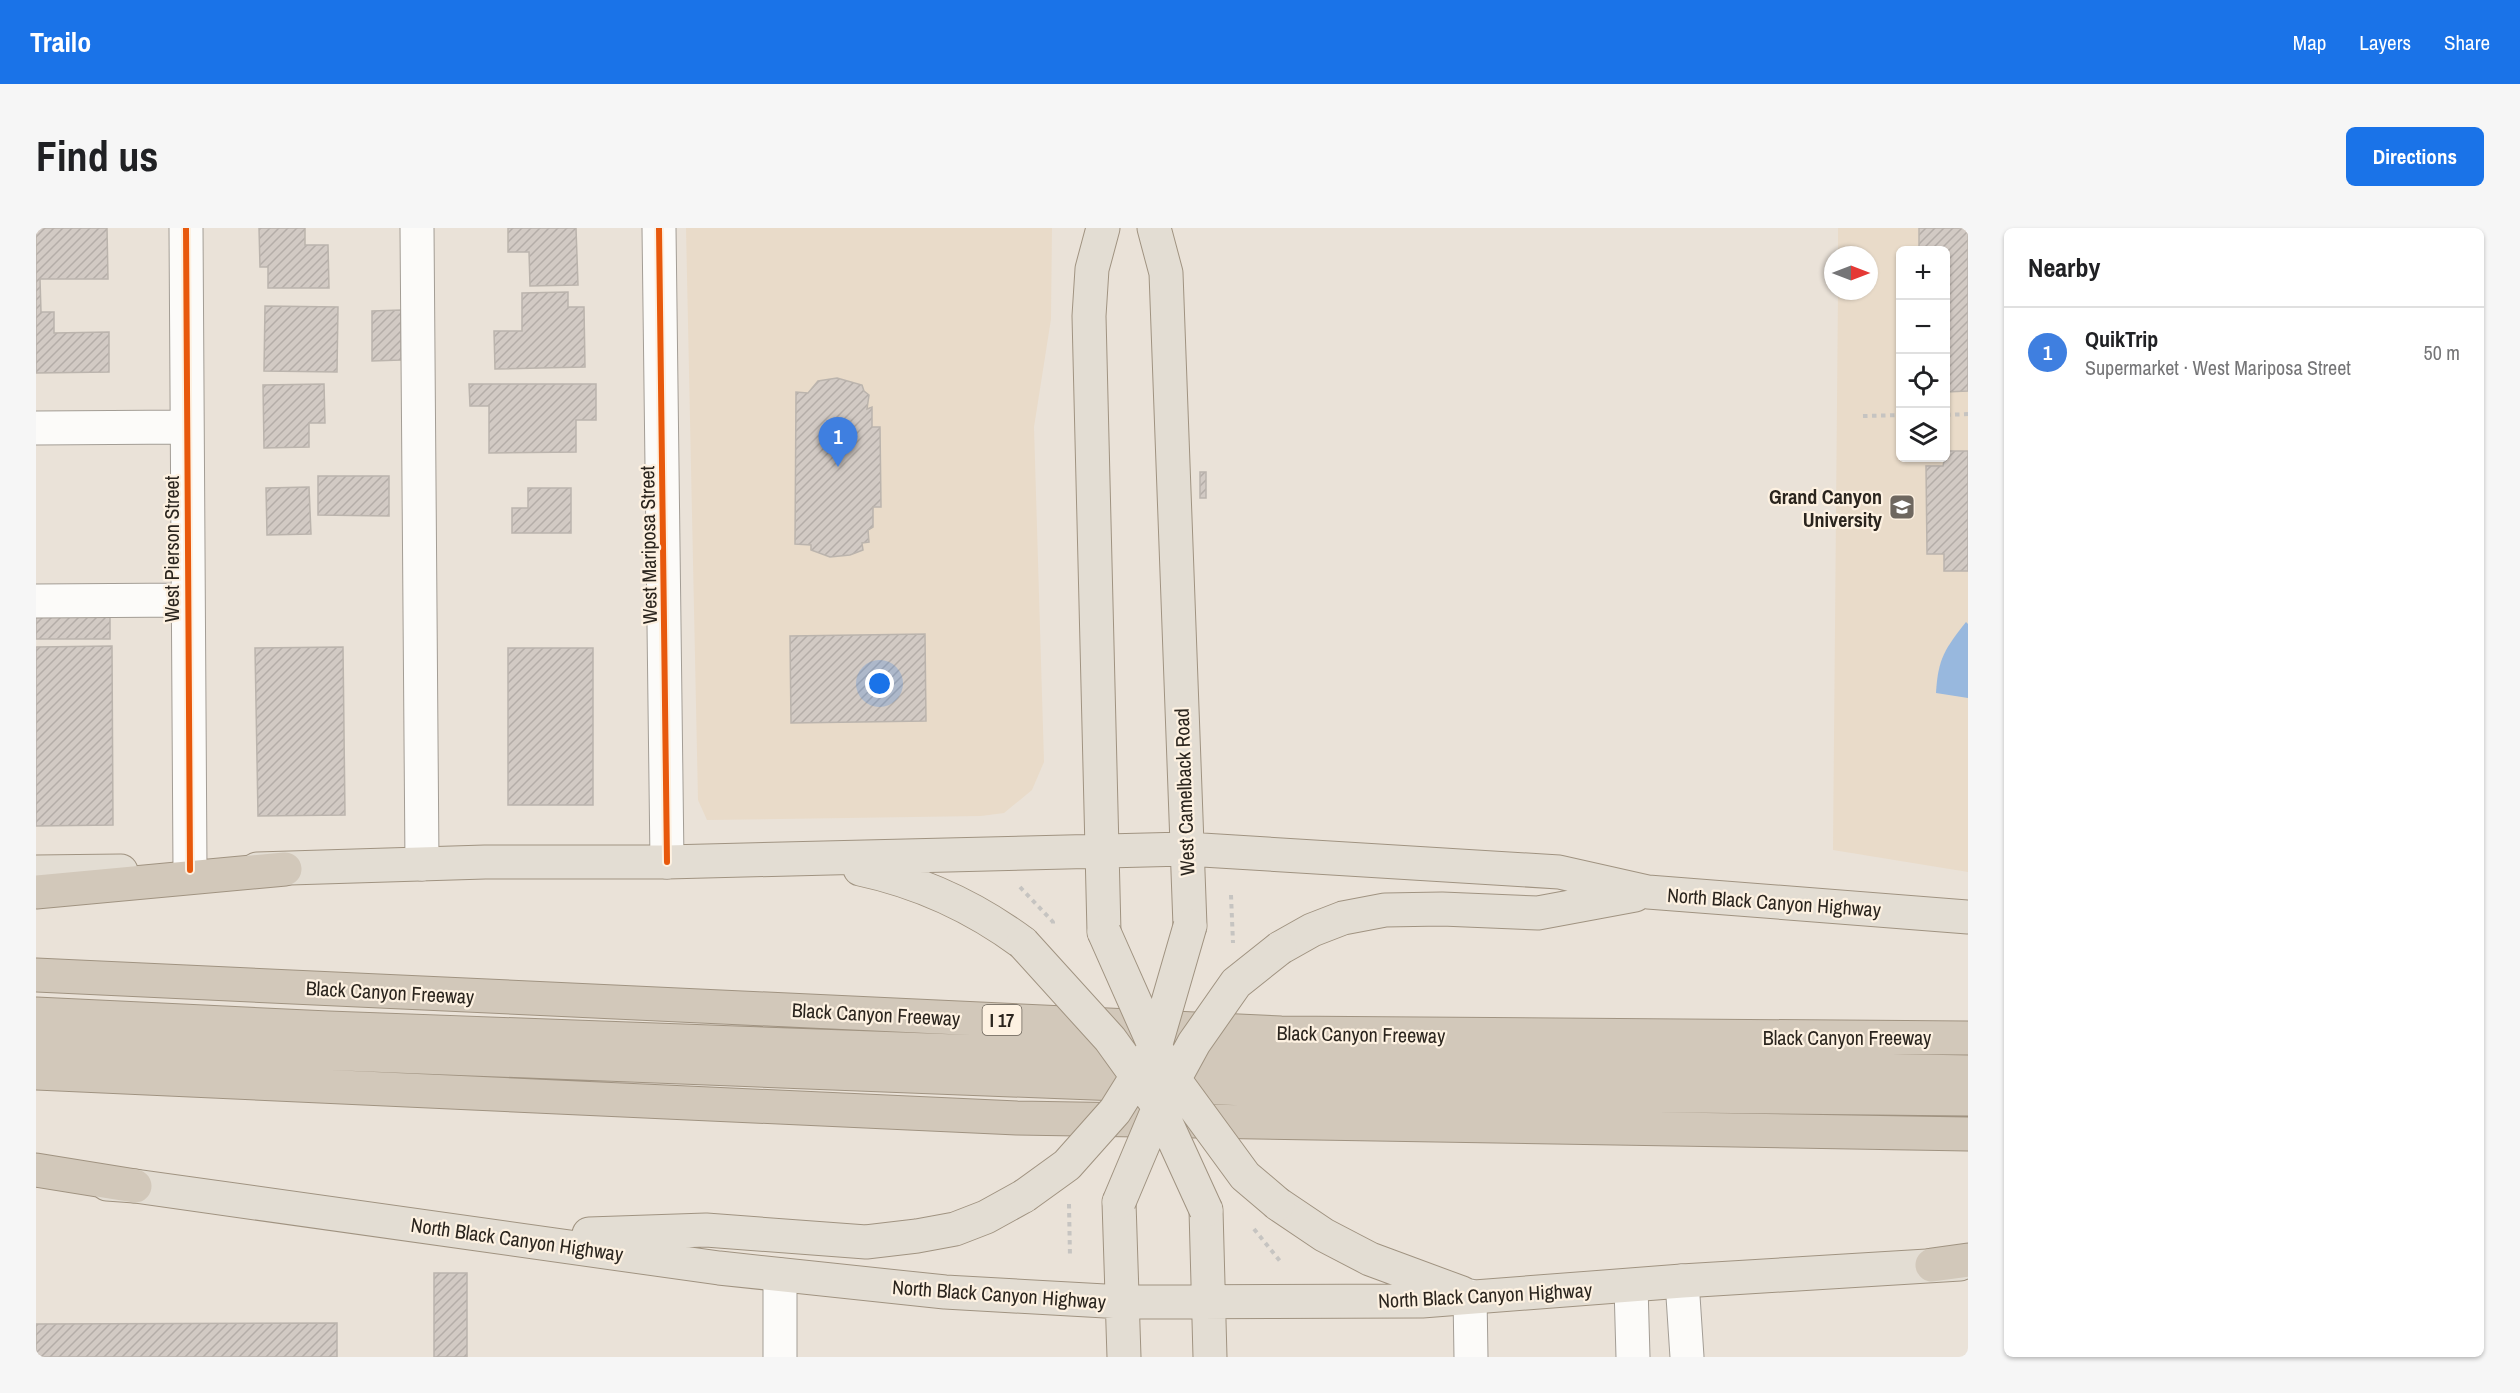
<!DOCTYPE html>
<html lang="en">
<head>
<meta charset="utf-8">
<style>
	:root { --surface:#fff; --page:#f6f6f6; --text:#202124; --muted:#757577; --line:#e0e0e0; --accent:#1a73e8 }
	body { margin:0; font-family:"Archivo Narrow",sans-serif; background:var(--page); color:var(--text) }
	.controls { position:absolute; right:18px; top:18px; display:grid; overflow:hidden; border-radius:9px; box-shadow:0 2px 4px #0004 }
	.controls button { width:54px; height:54px; display:grid; place-items:center; padding:0; border:0; border-bottom:2px solid var(--line); background:var(--surface); color:var(--text); font:30px sans-serif }
	.compass { position:absolute; left:1788px; top:18px; width:54px; height:54px; border-radius:50%; background:var(--surface); box-shadow:0 2px 4px #0004; rotate:90deg }
	.you { position:absolute; left:844px; top:456px; width:21px; height:21px; margin:-15px; border:4px solid #fff; border-radius:50%; background:#1a73e8; box-shadow:0 0 0 9px #1a73e833 }
	.badge { display:grid; place-items:center; width:39px; height:39px; border-radius:50%; background:var(--accent); color:#fff; font-size:20px; font-weight:700 }
	.pin { position:absolute; translate:-50% -50px; filter:drop-shadow(0 2px 3px #0008) }
	.pin::after { content:''; position:absolute; top:32px; width:21px; height:18px; background:inherit; clip-path:polygon(0 0,100% 0,50% 100%) }
	.list { margin:0; padding:0; list-style:none }
	h2 { display:flex; justify-content:space-between; align-items:center; height:78px; margin:0; padding:0 24px; font-size:26px }
	h2 small { font-size:20px; font-weight:400; color:var(--muted) }
	.list li { display:grid; grid-template-columns:39px 1fr auto; gap:18px; align-items:center; box-sizing:border-box; height:90px; padding:0 24px; border-top:2px solid var(--line) }
	.list b { display:block; font-size:22px; white-space:nowrap }
	.list p { margin:0; font-size:20px; white-space:nowrap; color:var(--muted) }
	.list em { font-size:20px; font-style:normal; color:var(--muted) }
	.icon { flex:none; width:33px; height:33px; fill:none; stroke:currentColor; stroke-width:2; stroke-linecap:round; stroke-linejoin:round }
	.map { position:relative; flex:none; width:1932px; height:1129px; overflow:hidden; border-radius:9px }
	header { display:flex; align-items:center; gap:36px; box-sizing:border-box; height:84px; padding:0 30px; background:var(--accent); color:#fff }
	header strong { font-size:28px }
	nav { display:flex; gap:33px; margin-inline-start:auto; font-size:21px }
	.intro { display:flex; align-items:center; justify-content:space-between; box-sizing:border-box; height:144px; padding:0 36px }
	h1 { margin:0; font-size:42px }
	.button { padding:15px 27px; border-radius:9px; background:var(--accent); color:#fff; font-size:21px; font-weight:700 }
	main { display:flex; gap:36px; padding:0 36px }
	aside { flex:1; background:var(--surface); border-radius:9px; box-shadow:0 2px 4px #0004 }
	.map>svg:first-child { display:block }
	.built { fill:#e9dbc9; fill-rule:evenodd }
	.water { fill:#98b8de }
	.building { fill:url(#building-hatch); stroke:#bbb4ad; stroke-width:1.5 }
	.lines { fill:none; stroke-linecap:round; stroke-linejoin:round }
	.minor-casing { stroke:#a39d95; stroke-width:35 }
	.major-casing { stroke:#a09381; stroke-width:35 }
	.highway-casing { stroke:#a09381; stroke-width:35 }
	.path { stroke:#c6c4c1; stroke-width:4; stroke-dasharray:4.5 4.5; stroke-linecap:butt }
	.minor { stroke:#fcfbf9; stroke-width:33 }
	.major { stroke:#e3ddd3; stroke-width:33 }
	.highway { stroke:#d2c8ba; stroke-width:33 }
	.major-bridge-casing { stroke:#a09381; stroke-width:35; stroke-linecap:butt }
	.major-bridge { stroke:#e3ddd3; stroke-width:33 }
	.cycleway-casing { stroke:#fdf1e1; stroke-width:10 }
	.cycleway { stroke:#e8590c; stroke-width:6 }
	.labels { text-anchor:middle; dominant-baseline:central; stroke-width:4.5; stroke-linejoin:round; paint-order:stroke }
	.shield { fill:#fdf1e1; stroke:#6a6258; stroke-width:1.5 }
	.shield-label { font-size:18px; font-weight:bold; fill:#2b251e }
	.poi-label { font-size:20px; font-weight:bold; fill:#2b251e; stroke:#fdf1e1; text-anchor:end }
	.street-label { font-size:20px; fill:#2b251e; stroke:#fdf1e1 }
</style>
</head>
<body>
<header>
<strong>Trailo</strong>
<nav><a>Map</a><a>Layers</a><a>Share</a></nav>
</header>
<div class="intro"><h1>Find us</h1><a class="button">Directions</a></div>
<main>
<div class="map">
<svg width="1932" height="1129" viewBox="0 0 1932 1129">
	<defs>
		<pattern id="building-hatch" width="6" height="6" patternUnits="userSpaceOnUse" patternTransform="scale(1.5)"><rect width="6" height="6" fill="#d2cac4"/><path d="M-1 1l2-2M0 6l6-6M5 7l2-2" fill="none" stroke="#b4ada8"/></pattern>
	</defs>
	<rect width="100%" height="100%" fill="#eae2d8"/>
	<path class="built" d="M650,0H1016L1015,91L998,199L1008,534L996,562L968,585L945,588L671,592L662,572Z
		M1802,0H1932V644L1797,622L1802,63H1833V27H1802ZM1864,22H1910V230H1864Z"/>
	<path class="water" d="M1930,394L1932,396V470L1900,465C1902,430 1909,421 1930,394Z"/>
	<path class="building" d="M0,0H71L72,51H4L5,84H18V105L73,104V144L0,145Z
		M223,0H269V17H292L293,60H232V39H224Z
		M472,0H540L542,57L494,58L493,24H472Z
		M1883,0H1932V163L1910,164V22H1883Z
		M532,64V79H548L549,139L459,141L458,103H486V65Z
		M229,78L302,79L301,144L228,143Z
		M365,82V132L336,133V83Z
		M801,150L826,157L828,163L833,167L831,181L836,179V199H844L845,279H837V299L832,302L833,314L826,315L827,322L814,327L794,329L775,322V317L759,316L760,164L772,165L782,153Z
		M288,156L289,195H273V219L228,220L227,157Z
		M433,156H560V192H540V224L453,225V178H434Z
		M1910,223H1932V343H1908V326H1891L1890,238H1907Z
		M1164,244H1170V270H1164Z
		M282,248H353V288L282,287Z
		M273,259L275,306L231,307L230,260Z
		M492,260H535V305H476V280H492Z
		M0,383H74V411H0Z
		M889,406L890,493L755,495L754,408Z
		M76,418L77,597L0,598V419Z
		M307,419L309,587L222,588L219,420Z
		M472,420H557V577H472Z
		M398,1045H431V1129H398Z
		M301,1095V1129H0V1096Z"/>
	<g class="lines">
		<defs>
			<path id="minor" d="M150,0L154,642
				M381,0L386,636
				M623,0L631,634
				M0,200L151,199
				M0,373L152,372
				M744,1047V1129
				M1646,1053L1651,1129
				M1595,1058L1597,1129
				M1434,1068L1435,1129"/>
			<path id="major" d="M1067,0L1056,41L1053,88L1068,704
				M1118,0L1130,45L1154,698
				M221,641L449,634H631L1150,621L1523,644L1612,664L1932,689
				M824,641C885,654 937,678 987,715
				M0,644L85,643
				M1244,720L1276,702L1307,690L1349,682L1406,681L1502,685L1599,667
				M71,956L99,958L683,1040L909,1064L1087,1074L1386,1073L1646,1053L1924,1036
				M1083,974L1088,1129
				M1242,976L1288,1007L1334,1031L1426,1065
				M1170,982L1174,1129
				M553,1006L670,1002L830,1014L881,1008L919,1001L950,989L988,968"/>
			<path id="highway" d="M0,664L249,641
				M0,747L1245,805L1932,810
				M0,786L292,800L1002,826L1932,844
				M0,814L1288,864L1932,871
				M0,845L981,890L1932,906
				M0,942L99,958
				M1896,1037L1932,1032"/>
		</defs>
		<use href="#minor" class="minor-casing"/>
		<use href="#major" class="major-casing"/>
		<use href="#highway" class="highway-casing"/>
		<path class="path" d="M1910,187L1932,186
			M1827,188L1864,187
			M984,659L1017,694V700
			M1195,667L1197,715
			M1033,976L1034,1029
			M1218,1001L1244,1033"/>
		<use href="#minor" class="minor"/>
		<use href="#major" class="major"/>
		<use href="#highway" class="highway"/>
		<defs>
			<path id="major-bridge" d="M1068,704L1119,819L1138,851L1209,948L1242,976
				M987,715L1074,811L1123,879L1170,982
				M988,968L1031,937L1079,883L1119,819L1154,698
				M1083,974L1123,879L1158,815L1200,755L1244,720"/>
		</defs>
		<use href="#major-bridge" class="major-bridge-casing"/>
		<use href="#major-bridge" class="major-bridge"/>
		<defs>
			<path id="cycleway" d="M150,0L154,642
				M623,0L631,634"/>
		</defs>
		<use href="#cycleway" class="cycleway-casing"/>
		<use href="#cycleway" class="cycleway"/>
	</g>
	<defs>
		<symbol id="university-square" viewBox="-11 -11 22 22"><rect x="-9" y="-9" width="18" height="18" rx="4" fill="#6e675f" stroke="#fdf1e1"/><path d="M0-5L7-2L0 1L-7-2ZM-4 1L0 2.5L4 1V4Q0 6-4 4Z" fill="#fff"/></symbol>
	</defs>
	<g fill-rule="evenodd">
		<use href="#university-square" x="1851" y="264" width="30" height="30"/>
	</g>
	<g class="labels">
		<rect class="shield" x="946.5" y="777" width="39" height="30" rx="4.5"/>
		<g class="shield-label">
			<text x="966" y="792">I 17</text>
		</g>
		<g class="poi-label">
			<text x="1846" y="268">Grand Canyon<tspan x="1846" dy="23">University</tspan></text>
		</g>
		<g class="street-label">
			<text transform="translate(612 317) rotate(-91)">West Mariposa Street</text>
			<text transform="translate(135 321) rotate(-90)">West Pierson Street</text>
			<text transform="translate(1148 564) rotate(-92)">West Camelback Road</text>
			<text transform="translate(1738 674) rotate(4)">North Black Canyon Highway</text>
			<text transform="translate(354 764) rotate(3)">Black Canyon Freeway</text>
			<text transform="translate(840 786) rotate(3)">Black Canyon Freeway</text>
			<text transform="translate(1325 806) rotate(1)">Black Canyon Freeway</text>
			<text x="1811" y="809">Black Canyon Freeway</text>
			<text transform="translate(481 1011) rotate(8)">North Black Canyon Highway</text>
			<text transform="translate(963 1066) rotate(4)">North Black Canyon Highway</text>
			<text transform="translate(1449 1067) rotate(-3)">North Black Canyon Highway</text>
		</g>
	</g>
</svg>
<div class="controls">
<button>+</button>
<button>−</button>
<button><svg class="icon" aria-label="locate" viewBox="0 0 24 24"><circle cx="12" cy="12" r="6"/><path d="M12 2v4M12 18v4M2 12h4M18 12h4"/></svg></button>
<button><svg class="icon" aria-label="layers" viewBox="0 0 24 24"><path d="M12 4l9 5-9 5-9-5zM3 14l9 5 9-5"/></svg></button>
</div>
<svg class="compass" viewBox="-18 -18 36 36"><path d="M0-13l5 13h-10z" fill="#e53935"/><path d="M0 13l5-13h-10z" fill="#757577"/></svg>
<div class="you"></div>
<div class="pin badge" style="left:802px;top:239px;background:#3f7fe0">1</div>
</div>
<aside>
<h2>Nearby<small></small></h2>
<ul class="list">
<li><span class="badge" style="background:#3f7fe0">1</span><div><b>QuikTrip</b><p>Supermarket · West Mariposa Street</p></div><em>50 m</em></li>
</ul>
</aside>
</main>
</body>
</html>
